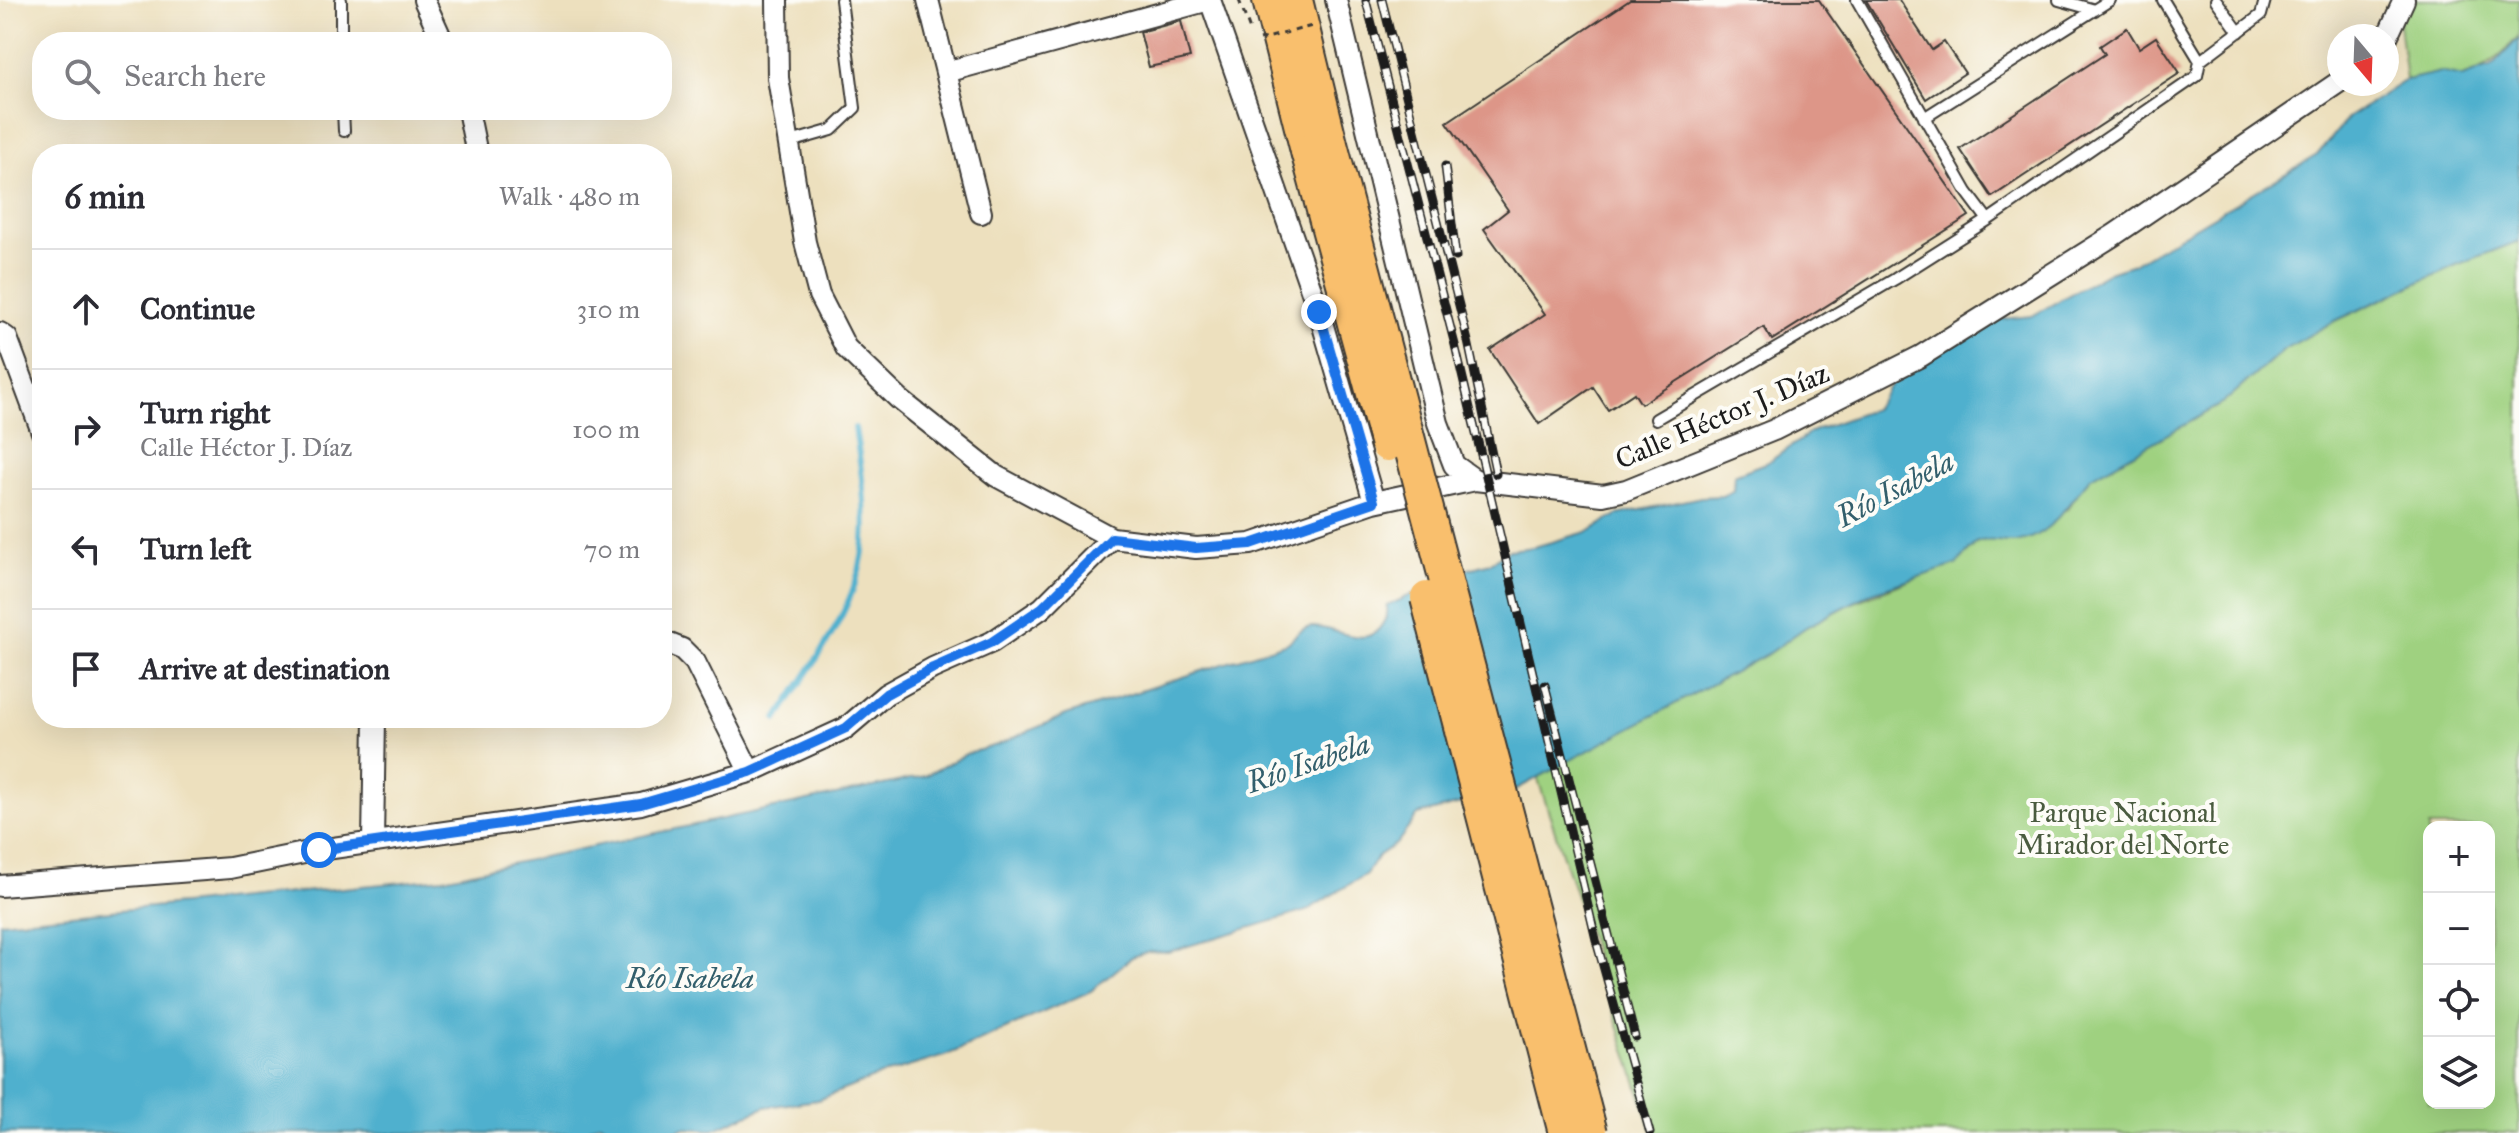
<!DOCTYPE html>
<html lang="en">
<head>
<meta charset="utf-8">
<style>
	:root { --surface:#fff; --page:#f7f7f7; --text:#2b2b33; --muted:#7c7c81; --line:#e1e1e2 }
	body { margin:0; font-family:"IM FELL Great Primer",serif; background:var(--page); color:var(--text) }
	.controls { position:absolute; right:24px; bottom:24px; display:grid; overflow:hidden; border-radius:16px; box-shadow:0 8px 32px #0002 }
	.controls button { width:72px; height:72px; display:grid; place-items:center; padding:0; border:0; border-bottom:2px solid var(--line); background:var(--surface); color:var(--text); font:40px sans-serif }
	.compass { position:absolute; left:2327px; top:24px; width:72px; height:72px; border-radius:50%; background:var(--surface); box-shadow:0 8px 32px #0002; rotate:161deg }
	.stop { position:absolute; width:24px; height:24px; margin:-18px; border:6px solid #1a73e8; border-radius:50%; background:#fff }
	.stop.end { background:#1a73e8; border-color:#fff; box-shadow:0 2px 8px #0008 }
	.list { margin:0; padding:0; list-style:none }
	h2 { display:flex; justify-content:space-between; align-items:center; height:104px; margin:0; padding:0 32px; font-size:34px }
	h2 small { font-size:26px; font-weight:400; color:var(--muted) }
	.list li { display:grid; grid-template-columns:52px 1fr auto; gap:24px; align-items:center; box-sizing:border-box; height:120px; padding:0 32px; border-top:2px solid var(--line) }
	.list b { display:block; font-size:30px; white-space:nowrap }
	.list p { margin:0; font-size:26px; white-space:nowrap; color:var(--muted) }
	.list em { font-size:26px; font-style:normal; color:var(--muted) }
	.icon { flex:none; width:44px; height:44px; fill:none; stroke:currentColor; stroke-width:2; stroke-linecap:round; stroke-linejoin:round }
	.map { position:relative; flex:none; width:2519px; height:1133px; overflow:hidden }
	.search { position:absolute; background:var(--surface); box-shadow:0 8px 32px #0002; left:32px; top:32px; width:640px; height:88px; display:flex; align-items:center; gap:20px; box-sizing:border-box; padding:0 28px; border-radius:32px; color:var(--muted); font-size:30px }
	.panel { position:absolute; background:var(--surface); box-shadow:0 8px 32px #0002; left:32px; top:144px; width:640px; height:584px; border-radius:32px }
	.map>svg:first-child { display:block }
	.green { fill:#9fd180; stroke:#5e764e; stroke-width:2; fill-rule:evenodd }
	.water { fill:#4fb0ce; stroke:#366675; stroke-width:2 }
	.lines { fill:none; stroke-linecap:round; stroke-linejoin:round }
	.stream { stroke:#4fb0ce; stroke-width:6 }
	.building { fill:#dd9688 }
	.service-casing { stroke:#3b3934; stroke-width:14 }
	.minor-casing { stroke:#3b3934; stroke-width:24 }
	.primary-casing { stroke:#3b3934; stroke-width:36 }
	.path { stroke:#3b3934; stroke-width:3; stroke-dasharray:6 6; stroke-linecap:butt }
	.service { stroke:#fff; stroke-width:10 }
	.minor { stroke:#fff; stroke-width:20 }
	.primary { stroke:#f9bf6d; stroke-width:32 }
	.rail-casing { stroke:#1c1c1c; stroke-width:9 }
	.rail { stroke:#fdfcf7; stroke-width:6; stroke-dasharray:18; stroke-linecap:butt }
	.primary-bridge-casing { stroke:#3b3934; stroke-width:36; stroke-linecap:butt }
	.path-bridge { stroke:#3b3934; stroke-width:3; stroke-dasharray:6 6; stroke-linecap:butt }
	.primary-bridge { stroke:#f9bf6d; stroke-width:32 }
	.route { stroke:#1a73e8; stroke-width:10 }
	.labels { text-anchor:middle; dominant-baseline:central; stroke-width:8; stroke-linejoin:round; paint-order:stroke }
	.street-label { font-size:28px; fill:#1c1c1c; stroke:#fdfcf7 }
	.park-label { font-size:28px; fill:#4a5b3f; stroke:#fdfcf7 }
	.water-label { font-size:30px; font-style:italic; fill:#335f6c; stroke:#fdfcf7 }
</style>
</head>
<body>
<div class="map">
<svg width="2519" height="1133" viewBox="0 0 2519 1133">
	<rect width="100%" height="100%" fill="#fdfcf7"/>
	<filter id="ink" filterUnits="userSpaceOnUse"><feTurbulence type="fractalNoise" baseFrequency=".0125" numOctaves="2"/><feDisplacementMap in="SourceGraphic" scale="16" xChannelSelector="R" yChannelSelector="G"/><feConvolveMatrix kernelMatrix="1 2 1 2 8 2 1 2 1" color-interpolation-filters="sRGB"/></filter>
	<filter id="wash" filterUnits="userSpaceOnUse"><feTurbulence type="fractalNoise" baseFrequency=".006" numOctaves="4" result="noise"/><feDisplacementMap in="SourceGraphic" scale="32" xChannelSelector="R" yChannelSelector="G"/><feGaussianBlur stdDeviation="1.8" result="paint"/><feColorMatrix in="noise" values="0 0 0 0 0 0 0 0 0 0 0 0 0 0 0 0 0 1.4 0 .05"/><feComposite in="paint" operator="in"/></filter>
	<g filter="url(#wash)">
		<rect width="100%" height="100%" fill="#ede0be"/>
		<path class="green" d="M2406,0H2519V36C2477,82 2466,77 2406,80L2398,16Z
			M2519,241V1133H1653L1537,776L1766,655L1806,627L1850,604L1959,561L1977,542L2068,509L2077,492L2091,477L2223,403L2283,350L2333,322L2456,265ZM2429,827H2489V1103H2429Z"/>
		<path class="water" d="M2519,38V241L2456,265L2333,322L2283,350L2223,403L2091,477C2068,501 2053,537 2015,542C2001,543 1990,538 1977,542L1956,565L1873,592L1850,604L1806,627L1766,655L1515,790L1418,815L1397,843L1378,856L1366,874L1306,911L1168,952L1149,951L1132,957L1091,991L945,1056L881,1075L818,1100L765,1107L713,1130L684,1128L671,1133H615L600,1123L582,1133H0V922L443,878L925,776L966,754L997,745L1066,715L1288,643C1295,635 1303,627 1314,627C1337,628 1368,651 1383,623C1387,616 1388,614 1387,606L1462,571L1490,563L1509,550L1534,547L1590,531L1617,515L1701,497L1722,496L1733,491L1734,475L1770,461L1813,431L1874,409L1900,371L1992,320L2032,316L2109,272L2133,264L2317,155L2349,117L2406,80L2441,72L2462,77L2492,66Z"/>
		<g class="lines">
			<path class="stream" d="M777,719C809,669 851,617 862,557C869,519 861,466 855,428"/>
		</g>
		<g id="blocks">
			<path class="building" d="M1630,0H1819L1969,216L1772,340L1764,327L1641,404L1634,393L1608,410L1593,387L1539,424L1490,350L1545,314L1484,229L1508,210L1447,122Z
				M1866,0H1899L1932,50L1944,42L1965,73L1926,99Z
				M1181,21L1190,58L1149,67L1140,32Z
				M2127,28L2139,48L2156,37L2180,73L1992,197L1960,149L2105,54L2100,46Z"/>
		</g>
	</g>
	<g filter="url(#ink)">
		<use href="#blocks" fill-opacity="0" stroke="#3b3934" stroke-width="2"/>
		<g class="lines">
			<defs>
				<path id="service" d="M1857,0L1967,192L1988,220L2197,76L2200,61L2261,15L2265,0
					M2059,0L2095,10
					M2163,0L2200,61
					M2216,0L2239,32
					M341,42V0
					M343,110L344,131
					M1924,118L2110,0
					M787,143L832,130L855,108L841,0
					M1656,419L1895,279L1988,220"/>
				<path id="minor" d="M424,0L443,42
					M777,0L778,78L805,242L819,295L846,348L899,399L996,476L1112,538L1196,548L1251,544L1374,502L1475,480L1603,495L1626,490L1774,430L1921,356L2114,235L2339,82
					M928,0L981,213
					M1210,0L1319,312L1374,502
					M1336,0L1438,423L1454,465L1475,480
					M2387,37L2404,0
					M946,72L1209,0
					M468,110L477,154
					M0,333L7,338L42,432
					M662,641L682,649L695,662L750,772
					M373,842L375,718
					M0,886L230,868L319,850L641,804L750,772L846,728L886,694L933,668L992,642L1042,608L1112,538"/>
				<path id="primary" d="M1269,0L1307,151
					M1296,0L1331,144"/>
			</defs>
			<use href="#service" class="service-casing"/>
			<use href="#minor" class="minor-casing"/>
			<use href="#primary" class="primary-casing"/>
			<path class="path" d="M1239,0L1251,33"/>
			<use href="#service" class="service"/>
			<use href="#minor" class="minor"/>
			<use href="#primary" class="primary"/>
			<defs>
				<path id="rail" d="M1382,0L1468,341L1496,474
					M1366,1L1455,345L1597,944L1650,1133
					M1445,166L1456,257
					M1545,685L1635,1037"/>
			</defs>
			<use href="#rail" class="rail-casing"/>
			<use href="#rail" class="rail"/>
			<defs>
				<path id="primary-bridge" d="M1331,144L1591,1133
					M1307,151L1387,445
					M1427,598L1565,1133"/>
			</defs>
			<use href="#primary-bridge" class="primary-bridge-casing"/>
			<path class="path-bridge" d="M1259,40L1316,25"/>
			<use href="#primary-bridge" class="primary-bridge"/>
		</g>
	</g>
	<g class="lines" filter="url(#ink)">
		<path class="route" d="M319,850L641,804L750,772L846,728L886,694L933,668L992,642L1042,608L1112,538L1196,548L1251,544L1374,502L1319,312"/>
	</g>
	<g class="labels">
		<g class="street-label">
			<text transform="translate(1722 416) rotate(-23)">Calle Héctor J. Díaz</text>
		</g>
		<g class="park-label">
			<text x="2123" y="812">Parque Nacional<tspan x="2123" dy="32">Mirador del Norte</tspan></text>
		</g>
		<g class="water-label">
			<text transform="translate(1895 489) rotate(-28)">Río Isabela</text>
			<text transform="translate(1308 763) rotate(-19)">Río Isabela</text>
			<text x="690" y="978">Río Isabela</text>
		</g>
	</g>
</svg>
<div class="controls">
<button>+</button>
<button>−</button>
<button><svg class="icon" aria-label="locate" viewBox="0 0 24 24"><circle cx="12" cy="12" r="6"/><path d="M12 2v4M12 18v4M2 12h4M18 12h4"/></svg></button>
<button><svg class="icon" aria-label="layers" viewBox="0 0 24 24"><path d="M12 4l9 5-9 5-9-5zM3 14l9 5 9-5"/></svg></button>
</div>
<svg class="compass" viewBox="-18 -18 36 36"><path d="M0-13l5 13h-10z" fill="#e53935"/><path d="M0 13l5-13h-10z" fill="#7c7c81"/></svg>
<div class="stop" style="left:319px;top:850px"></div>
<div class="stop end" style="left:1319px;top:312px"></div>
<div class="search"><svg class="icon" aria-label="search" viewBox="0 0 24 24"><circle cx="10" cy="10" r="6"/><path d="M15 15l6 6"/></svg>Search here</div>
<section class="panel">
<h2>6 min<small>Walk · 480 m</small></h2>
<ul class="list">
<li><svg class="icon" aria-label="ahead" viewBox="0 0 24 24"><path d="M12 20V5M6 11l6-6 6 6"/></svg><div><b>Continue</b></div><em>310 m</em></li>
<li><svg class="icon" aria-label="right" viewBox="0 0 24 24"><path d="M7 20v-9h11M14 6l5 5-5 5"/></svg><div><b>Turn right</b><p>Calle Héctor J. Díaz</p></div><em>100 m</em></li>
<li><svg class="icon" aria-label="left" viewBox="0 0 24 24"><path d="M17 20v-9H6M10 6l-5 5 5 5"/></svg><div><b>Turn left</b></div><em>70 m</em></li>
<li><svg class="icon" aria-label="arrive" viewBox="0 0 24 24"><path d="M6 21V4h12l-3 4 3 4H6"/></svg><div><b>Arrive at destination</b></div></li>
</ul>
</section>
</div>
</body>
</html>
